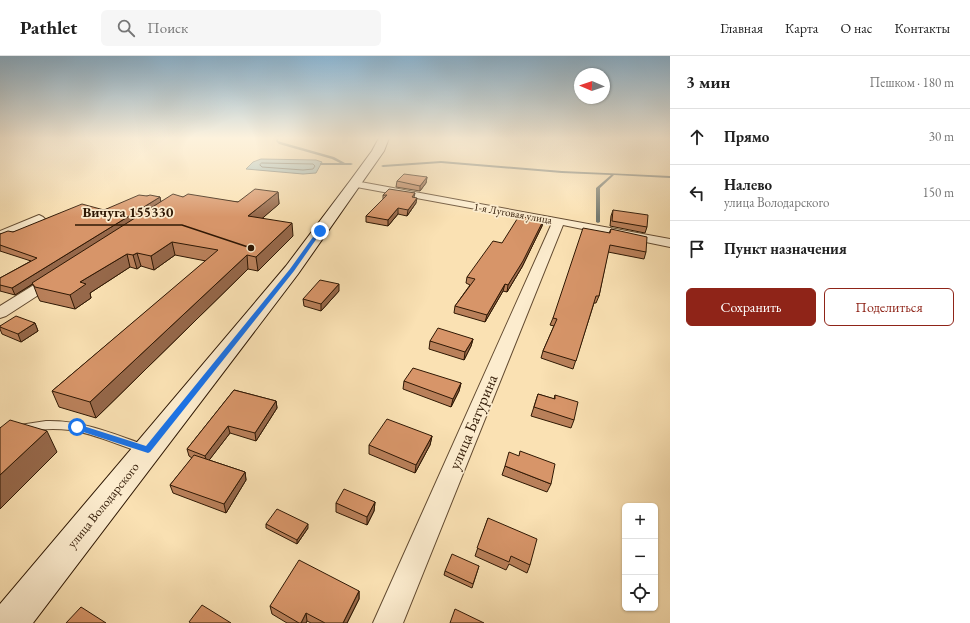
<!DOCTYPE html>
<html lang="ru">
<head>
<meta charset="utf-8">
<style>
	:root { --surface:#fff; --page:#f6f6f6; --text:#222; --muted:#767676; --line:#e0e0e0; --accent:#8f2418 }
	body { margin:0; font-family:"EB Garamond",serif; background:var(--page); color:var(--text) }
	.controls { position:absolute; right:12px; bottom:12px; display:grid; overflow:hidden; border-radius:6px; box-shadow:0 1px 3px #0004 }
	.controls button { width:36px; height:36px; display:grid; place-items:center; padding:0; border:0; border-bottom:1px solid var(--line); background:var(--surface); color:var(--text); font:20px sans-serif }
	.compass { position:absolute; left:574px; top:12px; width:36px; height:36px; border-radius:50%; background:var(--surface); box-shadow:0 1px 3px #0004; rotate:272deg }
	.stop { position:absolute; width:12px; height:12px; margin:-9px; border:3px solid #1a73e8; border-radius:50%; background:#fff }
	.stop.end { background:#1a73e8; border-color:#fff; box-shadow:0 1px 4px #0008 }
	.list { margin:0; padding:0; list-style:none }
	h2 { display:flex; justify-content:space-between; align-items:center; height:52px; margin:0; padding:0 16px; font-size:17px }
	h2 small { font-size:13px; font-weight:400; color:var(--muted) }
	.list li { display:grid; grid-template-columns:26px 1fr auto; gap:12px; align-items:center; box-sizing:border-box; height:56px; padding:0 16px; border-top:1px solid var(--line) }
	.list b { display:block; font-size:15px; white-space:nowrap }
	.list p { margin:0; font-size:13px; white-space:nowrap; color:var(--muted) }
	.list em { font-size:13px; font-style:normal; color:var(--muted) }
	.actions { display:flex; gap:8px; padding:12px 16px }
	.actions a { flex:1; padding:9px 0; border:1px solid var(--accent); border-radius:6px; text-align:center; font-size:14px; color:var(--accent) }
	.actions .main { background:var(--accent); color:#fff }
	.icon { flex:none; width:22px; height:22px; fill:none; stroke:currentColor; stroke-width:2; stroke-linecap:round; stroke-linejoin:round }
	.map { position:relative; flex:none; width:670px; height:567px; overflow:hidden }
	header { display:flex; align-items:center; gap:24px; box-sizing:border-box; height:56px; padding:0 20px; background:var(--surface); border-bottom:1px solid var(--line) }
	header strong { font-size:19px }
	nav { display:flex; gap:22px; margin-inline-start:auto; font-size:14px }
	.search { width:280px; height:36px; background:var(--page); display:flex; align-items:center; gap:10px; box-sizing:border-box; padding:0 14px; border-radius:6px; color:var(--muted); font-size:15px }
	main { display:flex }
	aside { flex:1; background:var(--surface) }
	.map>svg:first-child { display:block }
	.water { fill:#a3bbb8; stroke:#757a70 }
	.lines { fill:none; stroke-linecap:round; stroke-linejoin:round }
	.shore { stroke:#696a5e; stroke-width:1 }
	.stream { fill:#757a70; fill-rule:evenodd }
	.lane-casing { stroke:#624a30; stroke-width:2 }
	.street-casing { stroke:#624a30; stroke-width:2 }
	.secondary-casing { stroke:#2f1804; stroke-width:2 }
	.lane { fill:#fcecce; fill-rule:evenodd }
	.street { fill:#fcecce; fill-rule:evenodd }
	.secondary { fill:#fcecce; fill-rule:evenodd }
	.wall { fill:#b9805a; stroke:#2f1804 }
	.shaded-wall { fill:#96684a; stroke:#2f1804 }
	.building { fill:#d79569; stroke:#2f1804 }
	.route { fill:#1a73e8 }
	.labels { text-anchor:middle; dominant-baseline:central; stroke-width:3.5; stroke-linejoin:round; paint-order:stroke }
	.far-street-label { font-size:11px; fill:#2f1804; stroke:#fcecce }
	.street-label { font-size:13px; fill:#2f1804; stroke:#fcecce }
	.near-street-label { font-size:16px; fill:#2f1804; stroke:#fcecce }
	.leader { fill:none; stroke:#2f1804; stroke-width:1.5 }
	.callout-dot { fill:#2f1804; stroke:#fcecce; stroke-width:1.5 }
	.callout-label { font-size:14px; text-anchor:middle; font-weight:bold; fill:#2f1804; stroke:#fcecce; stroke-width:3.5; stroke-linejoin:round; paint-order:stroke }
</style>
</head>
<body>
<header>
<strong>Pathlet</strong>
<div class="search"><svg class="icon" aria-label="search" viewBox="0 0 24 24"><circle cx="10" cy="10" r="6"/><path d="M15 15l6 6"/></svg>Поиск</div>
<nav><a>Главная</a><a>Карта</a><a>О нас</a><a>Контакты</a></nav>
</header>
<main>
<div class="map">
<svg width="670" height="567" viewBox="0 0 670 567">
	<rect width="100%" height="100%" fill="#fae1b3"/>
	<filter id="stains"><feTurbulence type="fractalNoise" baseFrequency=".005" numOctaves="4"/><feColorMatrix values="0 0 0 0 .2 0 0 0 0 .09 0 0 0 0 .02 0 0 0 .5 -.17"/></filter>
	<radialGradient id="worn" r=".72"><stop offset=".6" stop-color="#630" stop-opacity="0"/><stop offset="1" stop-color="#630" stop-opacity=".3"/></radialGradient>
	<path class="water" d="M261,103L316,104L322,106L316,117L303,118L246,113L253,106Z"/>
	<g class="lines">
		<path class="shore" d="M262,107L313,108L315,110L313,113L303,114L262,111L260,109Z"/>
		<path class="stream" d="M277,82H279L278,85L281,86L334,101L345,107H351L353,108L351,109H320V107H340L332,103L279,88L276,85Z
			M441,105L562,115L670,120V122L614,119L600,132V166L598,167L596,166V132L611,119L562,117L441,107L383,111L381,110L383,109Z"/>
		<defs>
			<path id="lane" d="M46,365C82,364 114,378 148,390L150,393L148,396L144,397C120,390 96,378 70,374C46,371 23,375 0,380V372Z"/>
			<path id="street" d="M355,125L670,183V191L563,169L403,567H373L552,167L351,130L350,128L351,126Z
				M39,159L43,161L45,163L43,165L0,184V175Z
				M55,218L60,219L62,222L60,225L6,260L0,262V250L50,219Z"/>
			<path id="secondary" d="M379,82H389L384,95L298,218L33,567H0V548L286,210L350,125L372,95Z"/>
		</defs>
		<use href="#lane" class="lane-casing"/>
		<use href="#street" class="street-casing"/>
		<use href="#secondary" class="secondary-casing"/>
		<use href="#lane" class="lane"/>
		<use href="#street" class="street"/>
		<use href="#secondary" class="secondary"/>
	</g>
	<path class="wall" d="M427,121L426,127L420,135L396,131L397,125Z
		M278,136L279,148L262,162L293,180L258,215L248,213L96,362L59,351L52,335L206,205L175,199L154,214L141,210L137,213L130,211L90,237L91,242L75,253L40,245L38,241L33,228L15,239L0,235V222L31,205L0,195V178L13,176L104,154L147,140L160,141L161,146L183,141L238,146Z
		M415,137L414,141L416,147L407,160L398,158L388,170L366,166V160L383,143V139Z
		M613,154L647,171L645,177L610,170L611,160Z
		M543,165L542,170L522,211L507,236L503,235L485,266L454,257L455,250L470,229L466,227L467,221L502,187Z
		M611,173L646,196L644,203L608,196L599,240L596,247H594L573,313L541,302L543,295L554,270L550,269L553,262L609,177Z
		M339,235L321,255L304,250L303,243Z
		M35,267L38,275L21,286L2,278L0,273V270Z
		M473,283L471,290L464,304L429,293L430,285Z
		M404,325L461,327L459,335L451,351L403,333Z
		M234,334L276,345L277,352L256,385L230,377L209,404L245,416L246,424L226,457L173,437L170,429L192,402L189,400L187,393Z
		M538,338L554,343L555,339L574,364L571,372L531,360Z
		M432,380L430,389L415,417L369,398V389Z
		M505,410L551,428L547,436L502,419Z
		M375,446L374,455L367,469L336,456V447Z
		M488,462L530,509L527,517L509,508L506,514L475,500Z
		M266,468L308,472L297,488L266,472Z
		M479,510L472,532L444,519L445,515Z
		M359,535V543L347,567H311L307,565L306,567H287L272,558L270,550Z"/>
	<path class="shaded-wall" d="M427,121L426,127L420,135V130Z
		M278,136L279,148L250,173L248,160Z
		M160,141L161,147L15,239L12,232Z
		M417,142L416,147L407,160L408,154Z
		M398,152V158L388,170V164Z
		M543,165L542,170L522,211L507,236L508,229Z
		M292,167L293,180L258,215L256,201Z
		M172,186L175,199L154,214L151,200Z
		M137,197L141,210L137,213L133,199Z
		M127,198L130,211L90,237L91,242L75,253L70,239L80,226Z
		M247,199L248,213L96,362L90,346Z
		M339,228V235L321,255V248Z
		M505,228L503,235L485,266L487,259Z
		M35,267L38,275L21,286L18,278Z
		M473,283L471,290L464,304L465,296Z
		M461,327L459,335L451,351L453,343Z
		M276,345L277,352L256,385L255,377Z
		M228,370L230,377L207,407L205,400Z
		M47,375L57,396L0,453V419Z
		M432,380L430,389L415,417L416,409Z
		M245,416L246,424L226,457L224,448Z
		M375,446L374,455L367,469V461Z
		M308,468V472L297,488V484Z
		M359,535V543L347,567H343Z
		M306,557L307,565L306,567H301Z"/>
	<path class="building" d="M404,118L427,121L420,130L397,125Z
		M255,133L278,136L248,160L292,167L256,201L247,199L90,346L52,335L218,194L172,186L151,200L137,197L133,199L127,198L80,226L86,228L70,239L35,231L32,227L173,138L183,141L188,138L238,146Z
		M389,133L415,137L412,141L417,142L408,154L398,152L388,164L366,160L387,139H383Z
		M139,139L147,140L150,139L160,141L12,232L0,229V222L37,202L0,189V178L8,175L13,176L82,148L104,154Z
		M613,154L648,159L647,171L612,165Z
		M519,160L543,165L523,205L508,229L505,228L487,259L455,250L475,223L467,221L493,185L502,187Z
		M583,172L610,177L611,173L647,181L646,196L610,189L599,240H596L576,305L543,295L557,263L553,262Z
		M320,224L339,228L321,248L303,243Z
		M16,260L35,267L18,278L0,271V270Z
		M438,272L473,283L465,296L430,285Z
		M413,312L461,327L453,343L404,325Z
		M234,334L276,345L255,377L228,370L205,400L187,393Z
		M538,338L555,343V339L578,346L574,364L534,351Z
		M387,363L432,380L416,409L369,389Z
		M10,364L47,375L0,419V372Z
		M520,395L555,408L551,428L505,410L509,396L519,400Z
		M194,399L245,416L224,448L170,429Z
		M344,433L375,446L367,461L336,447Z
		M277,453L308,468L297,484L266,468Z
		M488,462L537,483L530,509L511,500L509,506L477,492Z
		M452,498L479,510L473,528L445,515Z
		M299,504L359,535L343,567H325L306,557L301,567H299L270,550Z
		M202,549L231,567H191L189,566Z
		M81,551L106,567H66Z
		M455,553L484,567H450Z"/>
	<linearGradient id="sky" x2="0" y2="1"><stop stop-color="#8cb7d5"/><stop offset="0.51" stop-color="#fdf2dd"/><stop offset="1" stop-color="#fdf2dd" stop-opacity="0"/></linearGradient>
	<rect width="670" height="161" fill="url(#sky)"/>
	<path class="route" d="M318,174L322,175L294,215L150,396L148,397L74,373L73,371L77,368L146,390L290,213Z"/>
	<g class="labels">
		<g class="far-street-label">
			<text transform="translate(513 157) rotate(10)">1-я Луговая улица</text>
		</g>
		<g class="street-label">
			<text transform="translate(103 449) rotate(-51)">улица Володарского</text>
		</g>
		<g class="near-street-label">
			<text transform="translate(473 366) rotate(-67)">улица Батурина</text>
		</g>
	</g>
	<path class="leader" d="M251 192L182 169H75"/>
	<circle class="callout-dot" cx="251" cy="192" r="4"/>
	<g class="callout-label">
		<text x="128" y="161">Вичуга 155330</text>
	</g>
	<rect width="100%" height="100%" filter="url(#stains)"/>
	<rect width="100%" height="100%" fill="url(#worn)"/>
</svg>
<div class="controls">
<button>+</button>
<button>−</button>
<button><svg class="icon" aria-label="locate" viewBox="0 0 24 24"><circle cx="12" cy="12" r="6"/><path d="M12 2v4M12 18v4M2 12h4M18 12h4"/></svg></button>
</div>
<svg class="compass" viewBox="-18 -18 36 36"><path d="M0-13l5 13h-10z" fill="#e53935"/><path d="M0 13l5-13h-10z" fill="#767676"/></svg>
<div class="stop" style="left:77px;top:371px"></div>
<div class="stop end" style="left:320px;top:175px"></div>
</div>
<aside>
<h2>3 мин<small>Пешком · 180 m</small></h2>
<ul class="list">
<li><svg class="icon" aria-label="ahead" viewBox="0 0 24 24"><path d="M12 20V5M6 11l6-6 6 6"/></svg><div><b>Прямо</b></div><em>30 m</em></li>
<li><svg class="icon" aria-label="left" viewBox="0 0 24 24"><path d="M17 20v-9H6M10 6l-5 5 5 5"/></svg><div><b>Налево</b><p>улица Володарского</p></div><em>150 m</em></li>
<li><svg class="icon" aria-label="arrive" viewBox="0 0 24 24"><path d="M6 21V4h12l-3 4 3 4H6"/></svg><div><b>Пункт назначения</b></div></li>
</ul>
<div class="actions"><a class="main">Сохранить</a><a>Поделиться</a></div>
</aside>
</main>
</body>
</html>
